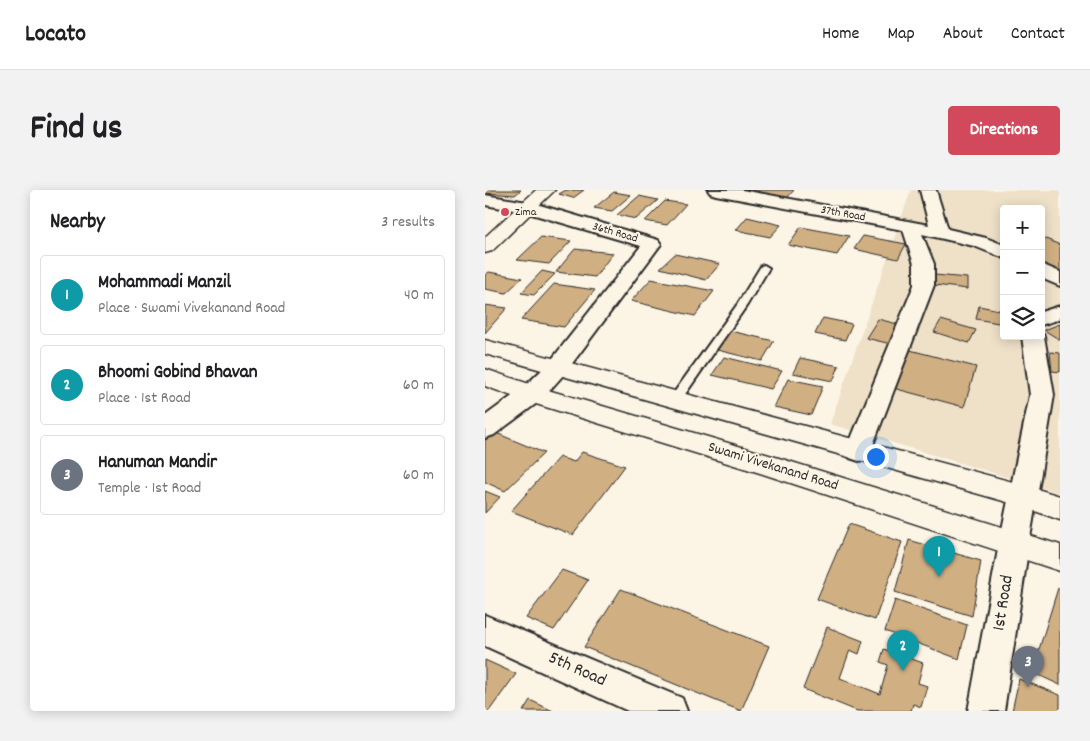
<!DOCTYPE html>
<html lang="en">
<head>
<meta charset="utf-8">
<style>
	:root { --surface:#fff; --page:#f2f2f2; --text:#202124; --muted:#757577; --line:#e0e0e0; --accent:#d1495b }
	body { margin:0; font-family:Dekko,sans-serif; background:var(--page); color:var(--text) }
	.controls { position:absolute; right:15px; top:15px; display:grid; overflow:hidden; border-radius:5px; box-shadow:0 2px 12px #0003 }
	.controls button { width:45px; height:45px; display:grid; place-items:center; padding:0; border:0; border-bottom:1px solid var(--line); background:var(--surface); color:var(--text); font:25px sans-serif }
	.you { position:absolute; left:390px; top:266px; width:18px; height:18px; margin:-12px; border:4px solid #fff; border-radius:50%; background:#1a73e8; box-shadow:0 0 0 8px #1a73e833 }
	.badge { display:grid; place-items:center; width:32px; height:32px; border-radius:50%; background:var(--accent); color:#fff; font-size:16px; font-weight:700 }
	.pin { position:absolute; translate:-50% -41px; filter:drop-shadow(0 1px 2px #0008) }
	.pin::after { content:''; position:absolute; top:26px; width:18px; height:15px; background:inherit; clip-path:polygon(0 0,100% 0,50% 100%) }
	.list { margin:0; padding:0; list-style:none }
	h2 { display:flex; justify-content:space-between; align-items:center; height:65px; margin:0; padding:0 20px; font-size:21px }
	h2 small { font-size:16px; font-weight:400; color:var(--muted) }
	.list li { display:grid; grid-template-columns:32px 1fr auto; gap:15px; align-items:center; box-sizing:border-box; height:80px; margin:0 10px 10px; padding:0 10px; border:1px solid var(--line); border-radius:5px }
	.list b { display:block; font-size:19px; white-space:nowrap }
	.list p { margin:0; font-size:16px; white-space:nowrap; color:var(--muted) }
	.list em { font-size:16px; font-style:normal; color:var(--muted) }
	.icon { flex:none; width:28px; height:28px; fill:none; stroke:currentColor; stroke-width:2; stroke-linecap:round; stroke-linejoin:round }
	.map { position:relative; flex:none; width:575px; height:521px; overflow:hidden; border-radius:5px }
	header { display:flex; align-items:center; gap:30px; box-sizing:border-box; height:70px; padding:0 25px; background:var(--surface); border-bottom:1px solid var(--line) }
	header strong { font-size:24px }
	nav { display:flex; gap:28px; margin-inline-start:auto; font-size:18px }
	.intro { display:flex; align-items:center; justify-content:space-between; box-sizing:border-box; height:120px; padding:0 30px }
	h1 { margin:0; font-size:35px }
	.button { padding:12px 22px; border-radius:5px; background:var(--accent); color:#fff; font-size:18px; font-weight:700 }
	main { display:flex; gap:30px; padding:0 30px }
	aside { flex:1; background:var(--surface); border-radius:5px; box-shadow:0 2px 12px #0003 }
	.map>svg:first-child { display:block }
	.built { fill:#efe0c8; fill-rule:evenodd }
	.building { fill:#d0af83; stroke:#2b2b2b }
	.lines { fill:none; stroke-linecap:round; stroke-linejoin:round }
	.service-casing { stroke:#2b2b2b; stroke-width:4 }
	.minor-casing { stroke:#2b2b2b; stroke-width:4 }
	.tertiary-casing { stroke:#2b2b2b; stroke-width:3 }
	.primary-casing { stroke:#2b2b2b; stroke-width:3 }
	.service { fill:#fcf5e5; fill-rule:evenodd }
	.minor { fill:#fcf5e5; fill-rule:evenodd }
	.tertiary { fill:#fcf5e5; fill-rule:evenodd }
	.primary { fill:#fcf5e5; fill-rule:evenodd }
	.poi-dot { fill:#d1495b; stroke:#fcf5e5; stroke-width:2 }
	.labels { text-anchor:middle; dominant-baseline:central; stroke-width:4; stroke-linejoin:round; paint-order:stroke }
	.far-poi-label { font-size:12px; fill:#2b2b2b; stroke:#fcf5e5; text-anchor:start }
	.far-street-label { font-size:12px; fill:#2b2b2b; stroke:#fcf5e5 }
	.street-label { font-size:15px; fill:#2b2b2b; stroke:#fcf5e5 }
	.near-street-label { font-size:18px; fill:#2b2b2b; stroke:#fcf5e5 }
</style>
</head>
<body>
<header>
<strong>Locato</strong>
<nav><a>Home</a><a>Map</a><a>About</a><a>Contact</a></nav>
</header>
<div class="intro"><h1>Find us</h1><a class="button">Directions</a></div>
<main>
<aside>
<h2>Nearby<small>3 results</small></h2>
<ul class="list">
<li><span class="badge" style="background:#0f9aa8">1</span><div><b>Mohammadi Manzil</b><p>Place · Swami Vivekanand Road</p></div><em>40 m</em></li>
<li><span class="badge" style="background:#0f9aa8">2</span><div><b>Bhoomi Gobind Bhavan</b><p>Place · 1st Road</p></div><em>60 m</em></li>
<li><span class="badge" style="background:#6b7280">3</span><div><b>Hanuman Mandir</b><p>Temple · 1st Road</p></div><em>60 m</em></li>
</ul>
</aside>
<div class="map">
<svg width="575" height="521" viewBox="0 0 575 521">
	<rect width="100%" height="100%" fill="#fcf5e5"/>
	<filter id="ink" filterUnits="userSpaceOnUse"><feTurbulence type="fractalNoise" baseFrequency=".02" numOctaves="2"/><feDisplacementMap in="SourceGraphic" scale="10" xChannelSelector="R" yChannelSelector="G"/><feConvolveMatrix kernelMatrix="1 2 1 2 8 2 1 2 1" color-interpolation-filters="sRGB"/></filter>
	<g filter="url(#ink)">
		<path class="built" d="M426,0H575V303L345,234ZM519,19H556V146H519Z"/>
		<path class="building" d="M0,0H36L30,5L0,3Z
			M81,0H99L88,8L74,4Z
			M264,0H309L302,8Z
			M129,2L146,5L127,21L109,18Z
			M154,6L173,10L151,29L132,25Z
			M180,11L201,14L182,35L160,31Z
			M262,27L296,35L285,47L251,40Z
			M316,37L364,46L352,65L303,55Z
			M378,46L421,54L413,69L369,59Z
			M56,47L86,51L64,74L32,70Z
			M561,49L575,55V82L556,74V52Z
			M90,59L128,63L110,87L71,82Z
			M190,64L235,74L221,90L175,78Z
			M57,81L70,84L49,105L36,103Z
			M4,82L37,88L21,103L0,99V85Z
			M450,85L482,88V99L450,95Z
			M166,89L229,101L210,126L146,111Z
			M69,94L110,100L79,137L36,130Z
			M0,115L22,118L0,143Z
			M494,116L519,121V134L491,129Z
			M338,128L367,134L360,150L330,144Z
			M393,129L416,135L406,154L381,148Z
			M456,130L491,140L484,153L449,142Z
			M575,134V150L559,140Z
			M245,141L289,151L277,171L232,160Z
			M425,160L491,177L479,217L408,198Z
			M565,162L575,163V182L567,181Z
			M239,167L297,181L286,199L227,185Z
			M315,168L354,176L348,191L308,183Z
			M303,189L338,196L326,225L289,217Z
			M4,240L59,263L20,301L0,292V244Z
			M97,262L140,276L88,345L26,321L74,267L89,272Z
			M0,301L15,307L0,323Z
			M364,334L417,352L390,430L332,409Z
			M424,350L496,371L487,426L410,402Z
			M77,380L103,390L69,440L41,428Z
			M573,398H575V495L547,482Z
			M136,399L284,456L256,521L99,457Z
			M410,410L482,435L474,469L400,441Z
			M342,437L378,451L374,464L365,460L355,488L395,504L403,475L395,472L399,459L438,473L433,493L442,496L436,517L428,514L426,521H372L318,499Z
			M0,470L31,484L4,521H0Z
			M534,489L575,505V521H527Z
			M45,510L68,521H38Z"/>
		<g class="lines">
			<defs>
				<path id="service" d="M279,75L284,78L262,115L194,213H186L184,210L186,207L252,115L276,76Z"/>
				<path id="minor" d="M223,0H257L444,35L435,0H451L463,39L501,48L519,55V68L489,56L437,44L449,74V95L383,268L374,271L365,268L361,261L429,95V74L418,40L231,5L225,3Z
					M0,5L48,13L173,50L176,54L80,183L56,210L9,245L0,248V226L38,198L64,173L156,56L40,22L0,15Z
					M556,74L575,82V96L556,88Z
					M575,116V129L556,135V122Z
					M556,142L559,146L569,205L544,354L519,521H483L514,354L545,205L537,146H556Z
					M0,425L197,508L202,521H143L0,456Z"/>
				<path id="tertiary" d="M51,0H70L7,61L0,63V47Z"/>
				<path id="primary" d="M0,150L539,295L575,306V330L536,316L0,164Z
					M0,179L56,198L284,265L575,355V381L275,283L38,210L0,196Z"/>
			</defs>
			<use href="#service" class="service-casing"/>
			<use href="#minor" class="minor-casing"/>
			<use href="#tertiary" class="tertiary-casing"/>
			<use href="#primary" class="primary-casing"/>
			<use href="#service" class="service"/>
			<use href="#minor" class="minor"/>
			<use href="#tertiary" class="tertiary"/>
			<use href="#primary" class="primary"/>
		</g>
	</g>
	<circle class="poi-dot" cx="20" cy="22" r="5"/>
	<g class="labels">
		<g class="far-poi-label">
			<text x="30" y="22">Zima</text>
		</g>
		<g class="far-street-label">
			<text transform="translate(358 24) rotate(10)">37th Road</text>
			<text transform="translate(130 43) rotate(16)">36th Road</text>
		</g>
		<g class="street-label">
			<text transform="translate(288 277) rotate(17)">Swami Vivekanand Road</text>
		</g>
		<g class="near-street-label">
			<text transform="translate(519 413) rotate(-81)">1st Road</text>
			<text transform="translate(92 480) rotate(24)">5th Road</text>
		</g>
	</g>
</svg>
<div class="controls">
<button>+</button>
<button>−</button>
<button><svg class="icon" aria-label="layers" viewBox="0 0 24 24"><path d="M12 4l9 5-9 5-9-5zM3 14l9 5 9-5"/></svg></button>
</div>
<div class="you"></div>
<div class="pin badge" style="left:454px;top:387px;background:#0f9aa8">1</div>
<div class="pin badge" style="left:418px;top:481px;background:#0f9aa8">2</div>
<div class="pin badge" style="left:543px;top:497px;background:#6b7280">3</div>
</div>
</main>
</body>
</html>
